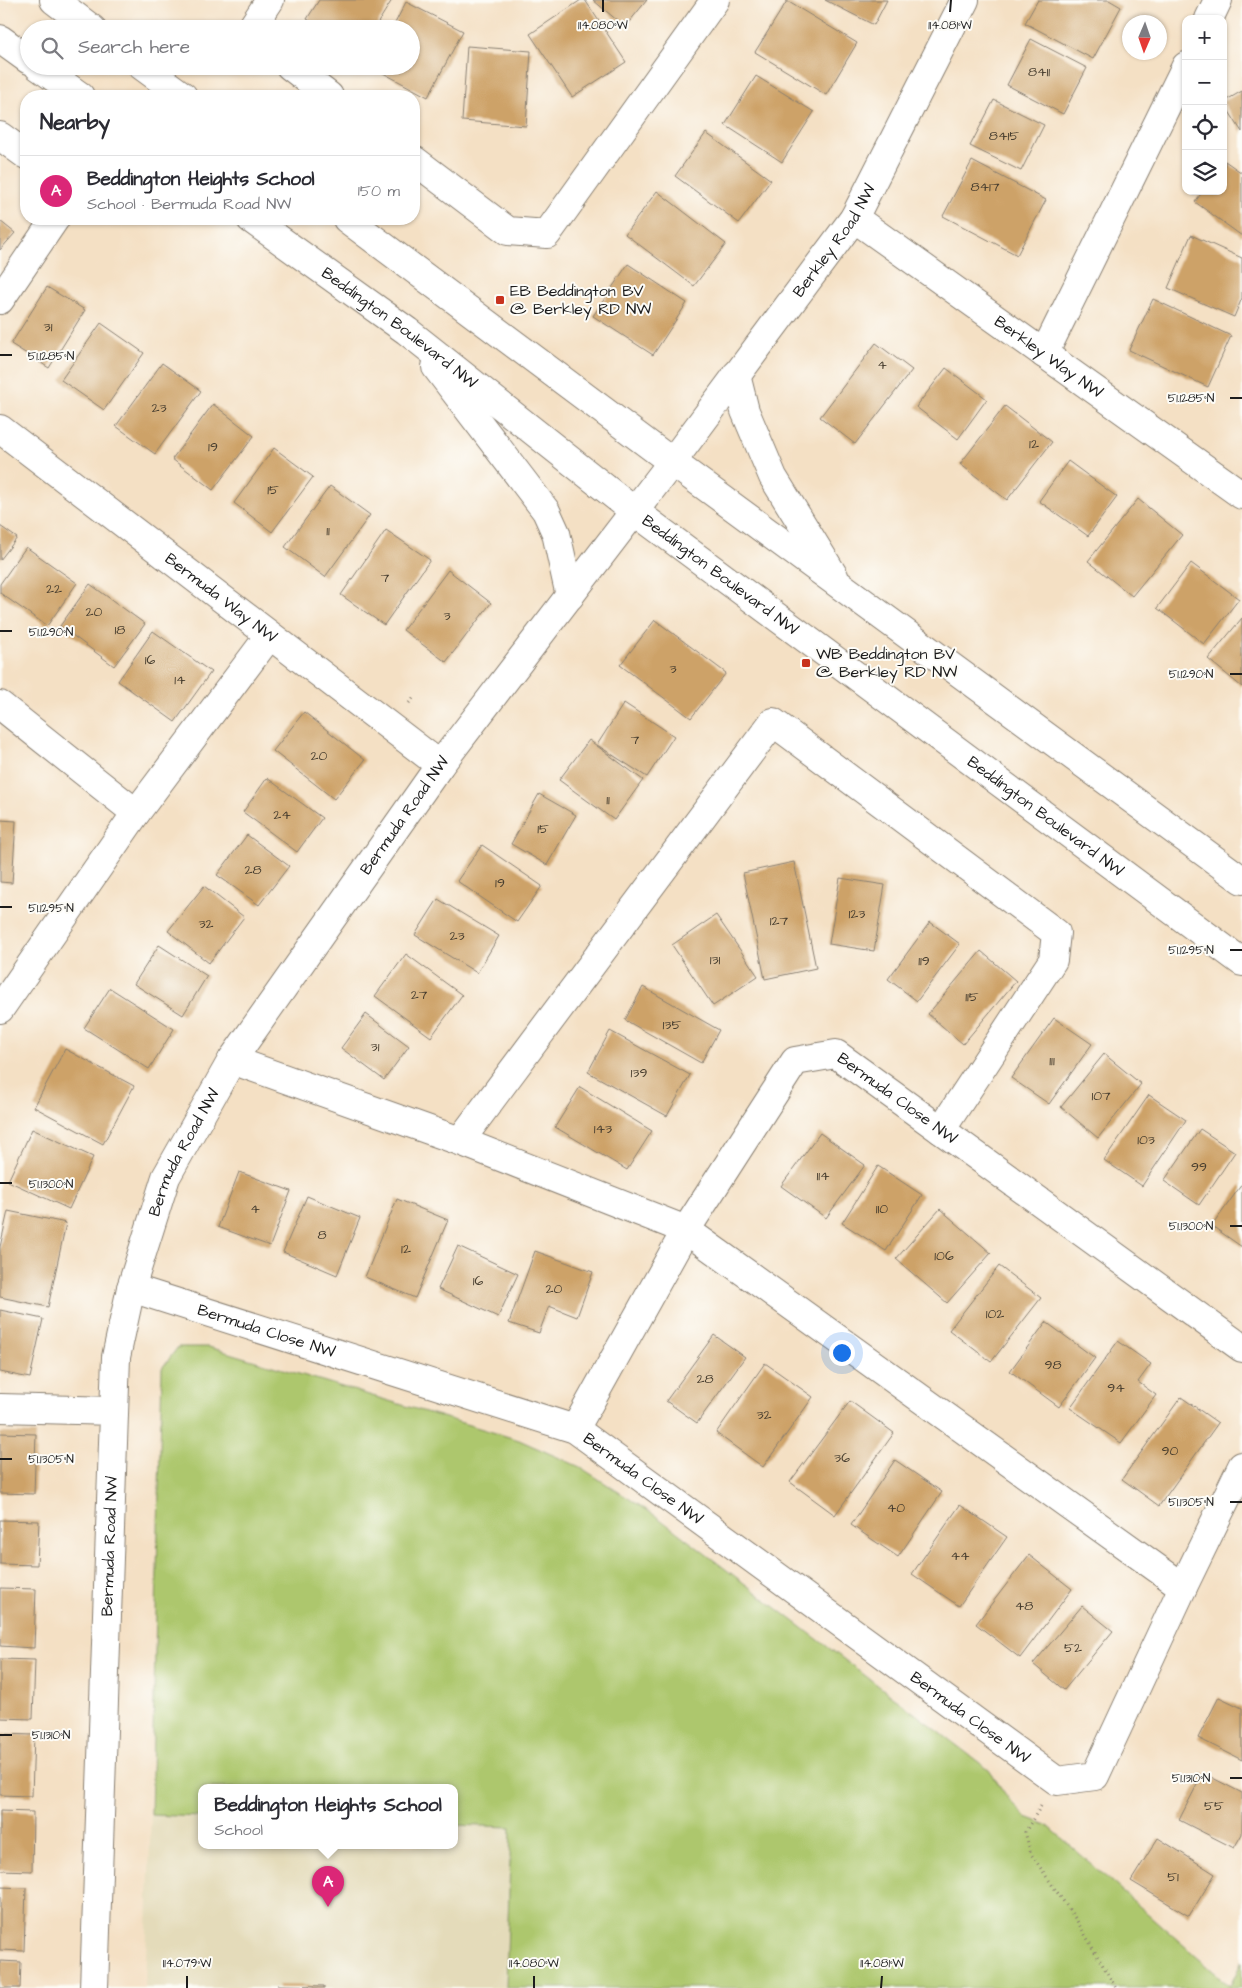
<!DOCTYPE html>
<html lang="en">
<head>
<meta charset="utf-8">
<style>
	:root { --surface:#fff; --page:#f2f2f3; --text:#2b2b33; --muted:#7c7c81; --line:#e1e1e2; --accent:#db2777 }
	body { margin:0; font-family:"Architects Daughter",sans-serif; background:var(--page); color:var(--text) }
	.controls { position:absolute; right:15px; top:15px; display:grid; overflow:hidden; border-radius:10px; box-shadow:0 1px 4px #0004 }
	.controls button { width:45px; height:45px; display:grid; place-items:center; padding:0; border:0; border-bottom:1px solid var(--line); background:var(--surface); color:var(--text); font:25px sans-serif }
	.compass { position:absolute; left:1122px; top:15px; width:45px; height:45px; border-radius:50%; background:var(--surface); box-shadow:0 1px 4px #0004; rotate:182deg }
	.you { position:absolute; left:841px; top:1352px; width:18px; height:18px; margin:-12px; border:4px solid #fff; border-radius:50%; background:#1a73e8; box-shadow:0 0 0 8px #1a73e833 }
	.badge { display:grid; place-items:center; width:32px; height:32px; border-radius:50%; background:var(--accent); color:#fff; font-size:16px; font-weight:700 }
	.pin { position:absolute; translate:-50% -41px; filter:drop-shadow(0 1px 2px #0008) }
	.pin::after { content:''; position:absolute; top:26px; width:18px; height:15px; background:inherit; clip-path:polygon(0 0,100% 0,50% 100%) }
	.popup { position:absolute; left:198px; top:1784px; width:260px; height:65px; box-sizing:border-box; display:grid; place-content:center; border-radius:10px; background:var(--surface); filter:drop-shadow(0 1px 4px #0005); font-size:16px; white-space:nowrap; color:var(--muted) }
	.popup b { font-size:19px; color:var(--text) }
	.popup::after { content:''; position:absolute; left:50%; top:100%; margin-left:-10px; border:10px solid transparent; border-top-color:var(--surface) }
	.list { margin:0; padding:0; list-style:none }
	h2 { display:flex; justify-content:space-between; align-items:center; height:65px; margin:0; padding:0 20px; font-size:21px }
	h2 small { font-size:16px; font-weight:400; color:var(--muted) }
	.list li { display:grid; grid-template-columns:32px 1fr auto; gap:15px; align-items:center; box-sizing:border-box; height:70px; padding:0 20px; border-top:1px solid var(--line) }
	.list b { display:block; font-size:19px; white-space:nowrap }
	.list p { margin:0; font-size:16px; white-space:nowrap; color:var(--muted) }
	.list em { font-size:16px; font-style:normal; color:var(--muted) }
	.icon { flex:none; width:28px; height:28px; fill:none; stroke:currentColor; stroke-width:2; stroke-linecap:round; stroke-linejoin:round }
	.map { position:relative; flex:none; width:1242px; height:1988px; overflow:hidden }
	.search { position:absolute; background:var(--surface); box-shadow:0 1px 4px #0004; left:20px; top:20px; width:400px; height:55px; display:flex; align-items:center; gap:12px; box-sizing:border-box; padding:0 18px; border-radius:28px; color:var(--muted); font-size:19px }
	.panel { position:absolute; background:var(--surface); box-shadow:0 1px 4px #0004; left:20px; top:90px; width:400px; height:135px; border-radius:20px }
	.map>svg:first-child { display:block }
	.built { fill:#e4dbba }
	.green { fill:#adc76d; stroke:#647244 }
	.building { fill:#cda267 }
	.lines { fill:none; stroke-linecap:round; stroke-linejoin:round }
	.minor-casing { stroke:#887e70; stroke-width:30 }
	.major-casing { stroke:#887e70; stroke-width:30 }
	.path { stroke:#887e70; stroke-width:3; stroke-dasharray:1 4; stroke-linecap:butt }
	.minor { stroke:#fff; stroke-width:28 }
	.major { stroke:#fff; stroke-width:28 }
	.ticks { fill:none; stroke:#1c1c1c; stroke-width:2 }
	.poi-dot { fill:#c8321e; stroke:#fdfcf7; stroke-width:2 }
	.labels { text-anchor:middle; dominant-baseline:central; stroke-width:4; stroke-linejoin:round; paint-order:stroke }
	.number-label { font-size:14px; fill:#483e2f }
	.street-label { font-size:16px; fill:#1c1c1c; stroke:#fdfcf7 }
	.poi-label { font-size:16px; fill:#1c1c1c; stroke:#fdfcf7; text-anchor:start }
	.ticks-label { font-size:12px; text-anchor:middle; fill:#1c1c1c; stroke:#fdfcf7; stroke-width:4; stroke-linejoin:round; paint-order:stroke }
</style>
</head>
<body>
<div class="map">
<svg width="1242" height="1988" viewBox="0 0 1242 1988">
	<rect width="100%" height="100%" fill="#fdfcf7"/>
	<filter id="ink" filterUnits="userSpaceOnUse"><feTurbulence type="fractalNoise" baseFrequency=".02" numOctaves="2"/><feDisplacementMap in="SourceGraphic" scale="10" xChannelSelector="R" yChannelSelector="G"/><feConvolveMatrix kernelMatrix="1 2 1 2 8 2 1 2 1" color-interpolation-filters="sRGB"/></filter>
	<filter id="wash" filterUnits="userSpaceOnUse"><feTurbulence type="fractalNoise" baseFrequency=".0096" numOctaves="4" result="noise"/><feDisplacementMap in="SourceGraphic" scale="20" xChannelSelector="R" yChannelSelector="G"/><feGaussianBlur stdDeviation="1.12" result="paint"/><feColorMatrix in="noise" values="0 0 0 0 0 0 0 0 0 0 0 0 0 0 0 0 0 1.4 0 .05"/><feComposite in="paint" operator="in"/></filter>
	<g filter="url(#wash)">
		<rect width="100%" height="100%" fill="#f4e0c4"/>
		<path class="built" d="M151,1815L202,1817V1846H454V1825L511,1826L506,1988H145Z"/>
		<path class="green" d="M178,1347H209L519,1440L580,1467L656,1516L989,1770L1010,1801L1026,1817L1047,1825L1230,1986L1242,1961V1988H506L511,1827L454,1825V1788H202V1817L151,1815L162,1368Z"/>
		<g id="blocks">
			<path class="building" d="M319,0H392L374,29H322L307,19Z
				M581,0H585L626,62L572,97L530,34Z
				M593,0H647L625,27Z
				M825,0H887L874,25Z
				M1038,0H1109L1121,7L1093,59L1025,23Z
				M787,1L857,43L826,95L755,52Z
				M406,2L463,31L428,97L370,66H411V29H392Z
				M1031,39L1087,68L1063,114L1007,85Z
				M467,46L531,51L526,126L462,121Z
				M756,76L814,112L782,162L725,125Z
				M1242,91V132L1223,102Z
				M994,100L1044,125L1021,171L970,146Z
				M706,133L771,180L739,223L675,176Z
				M972,161L1046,200L1017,255L943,216Z
				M1225,161L1242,173V236L1195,202L1203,191H1223Z
				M657,191L726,244L694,286L625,234Z
				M0,221L15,233L0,250Z
				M1191,235L1242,258V298L1234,317L1168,288Z
				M628,264L687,303L653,355L593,316Z
				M47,287L85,310L49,368L11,344Z
				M1153,299L1231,336L1208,387L1129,350Z
				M101,323L144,353L104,410L61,380Z
				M876,343L912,370L855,444L820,417Z
				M162,363L201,391L155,454L116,426Z
				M946,368L987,399L958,439L916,407Z
				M213,404L254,436L213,490L172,459Z
				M1005,406L1052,442L1007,500L960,464Z
				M274,448L313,477L272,532L234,503Z
				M1068,461L1117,497L1088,536L1039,501Z
				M330,486L370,515L325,577L285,547Z
				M1138,499L1182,535L1132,596L1088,561Z
				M0,526L17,538L0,560Z
				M386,530L430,560L384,625L341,595Z
				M26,547L77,583L47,626L0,593V584Z
				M1191,563L1239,599L1204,644L1157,608Z
				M448,570L491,603L446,662L403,630Z
				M90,584L145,624L114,666L60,626Z
				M1242,618V687L1208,659Z
				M655,620L726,673L691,718L620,665Z
				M153,631L211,672L175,722L118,681Z
				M624,703L674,736L647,777L597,745Z
				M304,712L365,760L334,799L273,751Z
				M589,740L643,780L614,820L559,780Z
				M267,778L322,818L297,852L243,812Z
				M539,794L576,815L547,865L511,844Z
				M0,820L16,821L12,883L0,882Z
				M247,835L289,866L259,905L217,875Z
				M482,845L542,886L517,922L457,881Z
				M794,862L816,968L765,979L743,873Z
				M840,878L885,885L874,951L829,944Z
				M204,886L244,917L209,963L168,931Z
				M438,899L499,936L477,973L415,935Z
				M716,915L758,976L713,1006L672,945Z
				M930,922L960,944L917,1001L888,979Z
				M159,945L207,976L183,1015L134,984Z
				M981,951L1016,981L963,1044L928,1014Z
				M406,954L462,995L431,1037L375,996Z
				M643,987L719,1030L701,1063L625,1020Z
				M110,988L174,1029L149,1069L84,1028Z
				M366,1014L409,1046L384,1080L341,1048Z
				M1054,1018L1092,1044L1049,1104L1011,1078Z
				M610,1031L690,1075L667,1116L588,1072Z
				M65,1049L134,1086L103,1144L34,1107Z
				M1104,1054L1141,1084L1098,1138L1061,1107Z
				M580,1087L652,1131L627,1170L555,1127Z
				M1149,1095L1186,1120L1142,1186L1104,1160Z
				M32,1129L93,1157L69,1209L8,1181Z
				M1200,1129L1235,1152L1199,1205L1164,1181Z
				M820,1133L865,1165L826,1218L781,1186Z
				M878,1166L922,1195L886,1251L842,1223Z
				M239,1172L291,1191L270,1246L218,1227Z
				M1242,1184V1247L1212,1226Z
				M307,1196L360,1218L337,1275L283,1252Z
				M397,1199L448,1220L415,1298L365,1277Z
				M940,1209L991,1253L947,1303L896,1259Z
				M8,1211L66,1223L48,1307L0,1297V1247Z
				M458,1246L518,1274L498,1317L438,1289Z
				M535,1251L593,1272L577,1317L549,1306L539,1333L509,1323Z
				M999,1266L1041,1298L991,1362L949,1330Z
				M0,1310L43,1319L30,1378L0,1372Z
				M1046,1322L1095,1358L1059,1407L1010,1371Z
				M714,1335L745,1357L697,1423L666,1401Z
				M1118,1341L1151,1364L1138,1382L1156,1395L1121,1443L1070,1408Z
				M765,1363L813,1397L763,1467L716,1433Z
				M1181,1397L1218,1423L1159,1506L1122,1479Z
				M850,1401L894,1433L835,1515L790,1482Z
				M0,1433L36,1434L34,1494L0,1493Z
				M895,1460L942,1492L898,1557L851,1525Z
				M960,1505L1007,1537L959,1606L912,1574Z
				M0,1520L39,1521L37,1565L0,1564Z
				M1029,1555L1072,1589L1020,1658L976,1624Z
				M0,1588L36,1589L34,1648L0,1646Z
				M1082,1606L1113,1631L1064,1690L1033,1664Z
				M0,1659L35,1660L33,1719L0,1718Z
				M1219,1697L1242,1708V1760L1198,1738Z
				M0,1734L34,1735L32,1796L0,1795Z
				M1203,1773L1242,1793V1834L1234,1848L1179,1820Z
				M0,1811L33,1812L32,1871L0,1870Z
				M1158,1838L1215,1874L1189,1916L1131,1881Z
				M0,1887L26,1888L24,1951L0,1950Z
				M0,1961L21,1962L20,1988H0Z
				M278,1985L324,1986V1988H278Z"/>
		</g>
	</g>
	<g filter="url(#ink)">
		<use href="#blocks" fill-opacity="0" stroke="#887e70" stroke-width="1"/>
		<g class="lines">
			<defs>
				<g id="minor">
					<path d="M1209,19L1218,0"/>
					<path d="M251,29L270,0"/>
					<path d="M290,66L329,96"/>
					<path d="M0,136L26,155"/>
					<path d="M414,160L508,231L547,234L715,0"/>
					<path id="s1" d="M854,218L1242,495"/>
					<path d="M0,300L55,219"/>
					<path d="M1044,354L1186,66"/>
					<path id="s2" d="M0,429L440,765"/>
					<path d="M0,705L136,813"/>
					<path d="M0,1009L136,813L269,636"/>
					<path d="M232,1060L460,1141L686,1230L1183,1587"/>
					<path d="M460,1141L773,722L1056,933L1053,960L941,1130"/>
					<path id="s3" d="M131,1288L575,1429L1057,1781L1095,1776L1183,1587L1242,1466"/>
					<path d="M0,1408L114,1411"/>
					<path id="s4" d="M575,1429L686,1230L795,1061L836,1054L1242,1348"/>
					<path id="s5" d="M94,1988L116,1357L131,1288L166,1177L232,1060L440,765L672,462L854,218L965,0"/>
				</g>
				<g id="major">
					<path d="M54,0L92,29"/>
					<path d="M0,39L29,60"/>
					<path d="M38,66L80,96"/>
					<path d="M142,66L183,96"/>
					<path id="s6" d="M251,219L407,331L634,511L1242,962"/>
					<path d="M347,219L672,462L1242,880"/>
					<path d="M436,367L546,511L556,533L570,596"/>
					<path d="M736,375L745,411L773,477L834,576"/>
				</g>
			</defs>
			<use href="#minor" class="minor-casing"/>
			<use href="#major" class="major-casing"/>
			<path class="path" d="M409,703L415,696
				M1041,1806L1025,1832L1031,1854L1077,1921L1116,1988"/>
			<use href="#minor" class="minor"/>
			<use href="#major" class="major"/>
		</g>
	</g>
	<path class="ticks" d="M603,12V0M950,12L951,0M0,355H12M1230,398H1242M0,631H12M1230,674H1242M0,907H12M1230,950H1242M0,1183H12M1230,1226H1242M0,1459H12M1230,1502H1242M0,1735H12M1230,1778H1242M187,1988V1976M534,1988V1976M881,1988L882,1976"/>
	<g class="poi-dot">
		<rect x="495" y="295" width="10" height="10" rx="2.5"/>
		<rect x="801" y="658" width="10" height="10" rx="2.5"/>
	</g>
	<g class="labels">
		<g class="number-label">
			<text x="1039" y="72">8411</text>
			<text x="1004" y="136">8415</text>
			<text x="985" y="187">8417</text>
			<text x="48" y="327">31</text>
			<text x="882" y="365">4</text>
			<text x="159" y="408">23</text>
			<text x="1034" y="444">12</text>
			<text x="213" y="447">19</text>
			<text x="273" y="490">15</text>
			<text x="328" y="531">11</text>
			<text x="385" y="578">7</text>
			<text x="54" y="589">22</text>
			<text x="94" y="612">20</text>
			<text x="447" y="616">3</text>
			<text x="120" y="630">18</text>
			<text x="150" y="660">16</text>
			<text x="673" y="669">3</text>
			<text x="180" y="680">14</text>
			<text x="635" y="740">7</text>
			<text x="319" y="756">20</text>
			<text x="608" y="800">11</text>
			<text x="282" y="815">24</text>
			<text x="543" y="829">15</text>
			<text x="253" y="870">28</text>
			<text x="500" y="883">19</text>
			<text x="857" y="914">123</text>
			<text x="779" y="921">127</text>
			<text x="206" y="924">32</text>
			<text x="457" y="936">23</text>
			<text x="715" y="960">131</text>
			<text x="924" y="961">119</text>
			<text x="419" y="995">27</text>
			<text x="972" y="997">115</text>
			<text x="672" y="1025">135</text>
			<text x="375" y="1047">31</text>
			<text x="1052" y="1061">111</text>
			<text x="639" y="1073">139</text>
			<text x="1101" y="1096">107</text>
			<text x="603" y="1129">143</text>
			<text x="1146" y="1140">103</text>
			<text x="1199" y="1167">99</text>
			<text x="823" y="1176">114</text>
			<text x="255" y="1209">4</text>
			<text x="882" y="1209">110</text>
			<text x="322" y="1235">8</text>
			<text x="406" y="1249">12</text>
			<text x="944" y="1256">106</text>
			<text x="478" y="1281">16</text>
			<text x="554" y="1289">20</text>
			<text x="995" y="1314">102</text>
			<text x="1053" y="1365">98</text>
			<text x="705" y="1379">28</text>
			<text x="1116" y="1388">94</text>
			<text x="764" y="1415">32</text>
			<text x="1170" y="1451">90</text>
			<text x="842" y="1458">36</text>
			<text x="896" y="1508">40</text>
			<text x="960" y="1556">44</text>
			<text x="1024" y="1606">48</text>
			<text x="1073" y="1648">52</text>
			<text x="1214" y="1806">55</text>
			<text x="1173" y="1877">51</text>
		</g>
		<g class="street-label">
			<text stroke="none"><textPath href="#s5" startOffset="1970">Berkley Road NW</textPath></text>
			<text stroke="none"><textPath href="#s6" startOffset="184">Beddington Boulevard NW</textPath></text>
			<text stroke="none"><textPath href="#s1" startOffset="239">Berkley Way NW</textPath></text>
			<text stroke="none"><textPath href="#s6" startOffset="589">Beddington Boulevard NW</textPath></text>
			<text stroke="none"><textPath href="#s2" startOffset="278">Bermuda Way NW</textPath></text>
			<text stroke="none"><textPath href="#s5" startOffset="1252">Bermuda Road NW</textPath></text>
			<text stroke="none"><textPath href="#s6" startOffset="994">Beddington Boulevard NW</textPath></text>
			<text stroke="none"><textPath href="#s4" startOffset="546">Bermuda Close NW</textPath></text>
			<text stroke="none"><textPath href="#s5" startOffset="848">Bermuda Road NW</textPath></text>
			<text stroke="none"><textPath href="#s3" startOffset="142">Bermuda Close NW</textPath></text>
			<text stroke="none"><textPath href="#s3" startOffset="550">Bermuda Close NW</textPath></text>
			<text stroke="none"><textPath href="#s5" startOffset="442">Bermuda Road NW</textPath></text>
			<text stroke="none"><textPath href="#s3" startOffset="955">Bermuda Close NW</textPath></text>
		</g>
		<g class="poi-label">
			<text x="510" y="291">EB Beddington BV<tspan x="510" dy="18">@ Berkley RD NW</tspan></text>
			<text x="816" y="654">WB Beddington BV<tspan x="816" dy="18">@ Berkley RD NW</tspan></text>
		</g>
	</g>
	<g class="ticks-label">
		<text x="603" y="29">114.080°W</text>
		<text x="950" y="29">114.081°W</text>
		<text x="51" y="360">51.1285°N</text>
		<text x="1191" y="402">51.1285°N</text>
		<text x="51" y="636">51.1290°N</text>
		<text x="1191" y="678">51.1290°N</text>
		<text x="51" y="912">51.1295°N</text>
		<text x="1191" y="954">51.1295°N</text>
		<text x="51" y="1188">51.1300°N</text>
		<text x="1191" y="1230">51.1300°N</text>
		<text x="51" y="1463">51.1305°N</text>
		<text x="1191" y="1506">51.1305°N</text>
		<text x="51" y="1739">51.1310°N</text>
		<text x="1191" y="1782">51.1310°N</text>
		<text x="187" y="1967">114.079°W</text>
		<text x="534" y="1967">114.080°W</text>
		<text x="882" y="1967">114.081°W</text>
	</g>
</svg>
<div class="controls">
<button>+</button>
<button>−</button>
<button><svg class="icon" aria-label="locate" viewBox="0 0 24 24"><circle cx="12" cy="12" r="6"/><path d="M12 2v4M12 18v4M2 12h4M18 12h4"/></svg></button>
<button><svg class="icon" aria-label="layers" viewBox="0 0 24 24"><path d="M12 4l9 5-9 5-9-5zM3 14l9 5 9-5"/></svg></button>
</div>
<svg class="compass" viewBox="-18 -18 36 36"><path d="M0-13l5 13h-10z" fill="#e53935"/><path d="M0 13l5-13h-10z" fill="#7c7c81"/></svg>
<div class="you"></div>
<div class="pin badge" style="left:328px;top:1907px">A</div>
<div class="popup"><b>Beddington Heights School</b>School</div>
<div class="search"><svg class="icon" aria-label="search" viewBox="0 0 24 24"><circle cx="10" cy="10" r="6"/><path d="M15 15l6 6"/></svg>Search here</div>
<section class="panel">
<h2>Nearby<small></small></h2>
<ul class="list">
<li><span class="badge">A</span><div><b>Beddington Heights School</b><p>School · Bermuda Road NW</p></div><em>150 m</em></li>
</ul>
</section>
</div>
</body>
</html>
